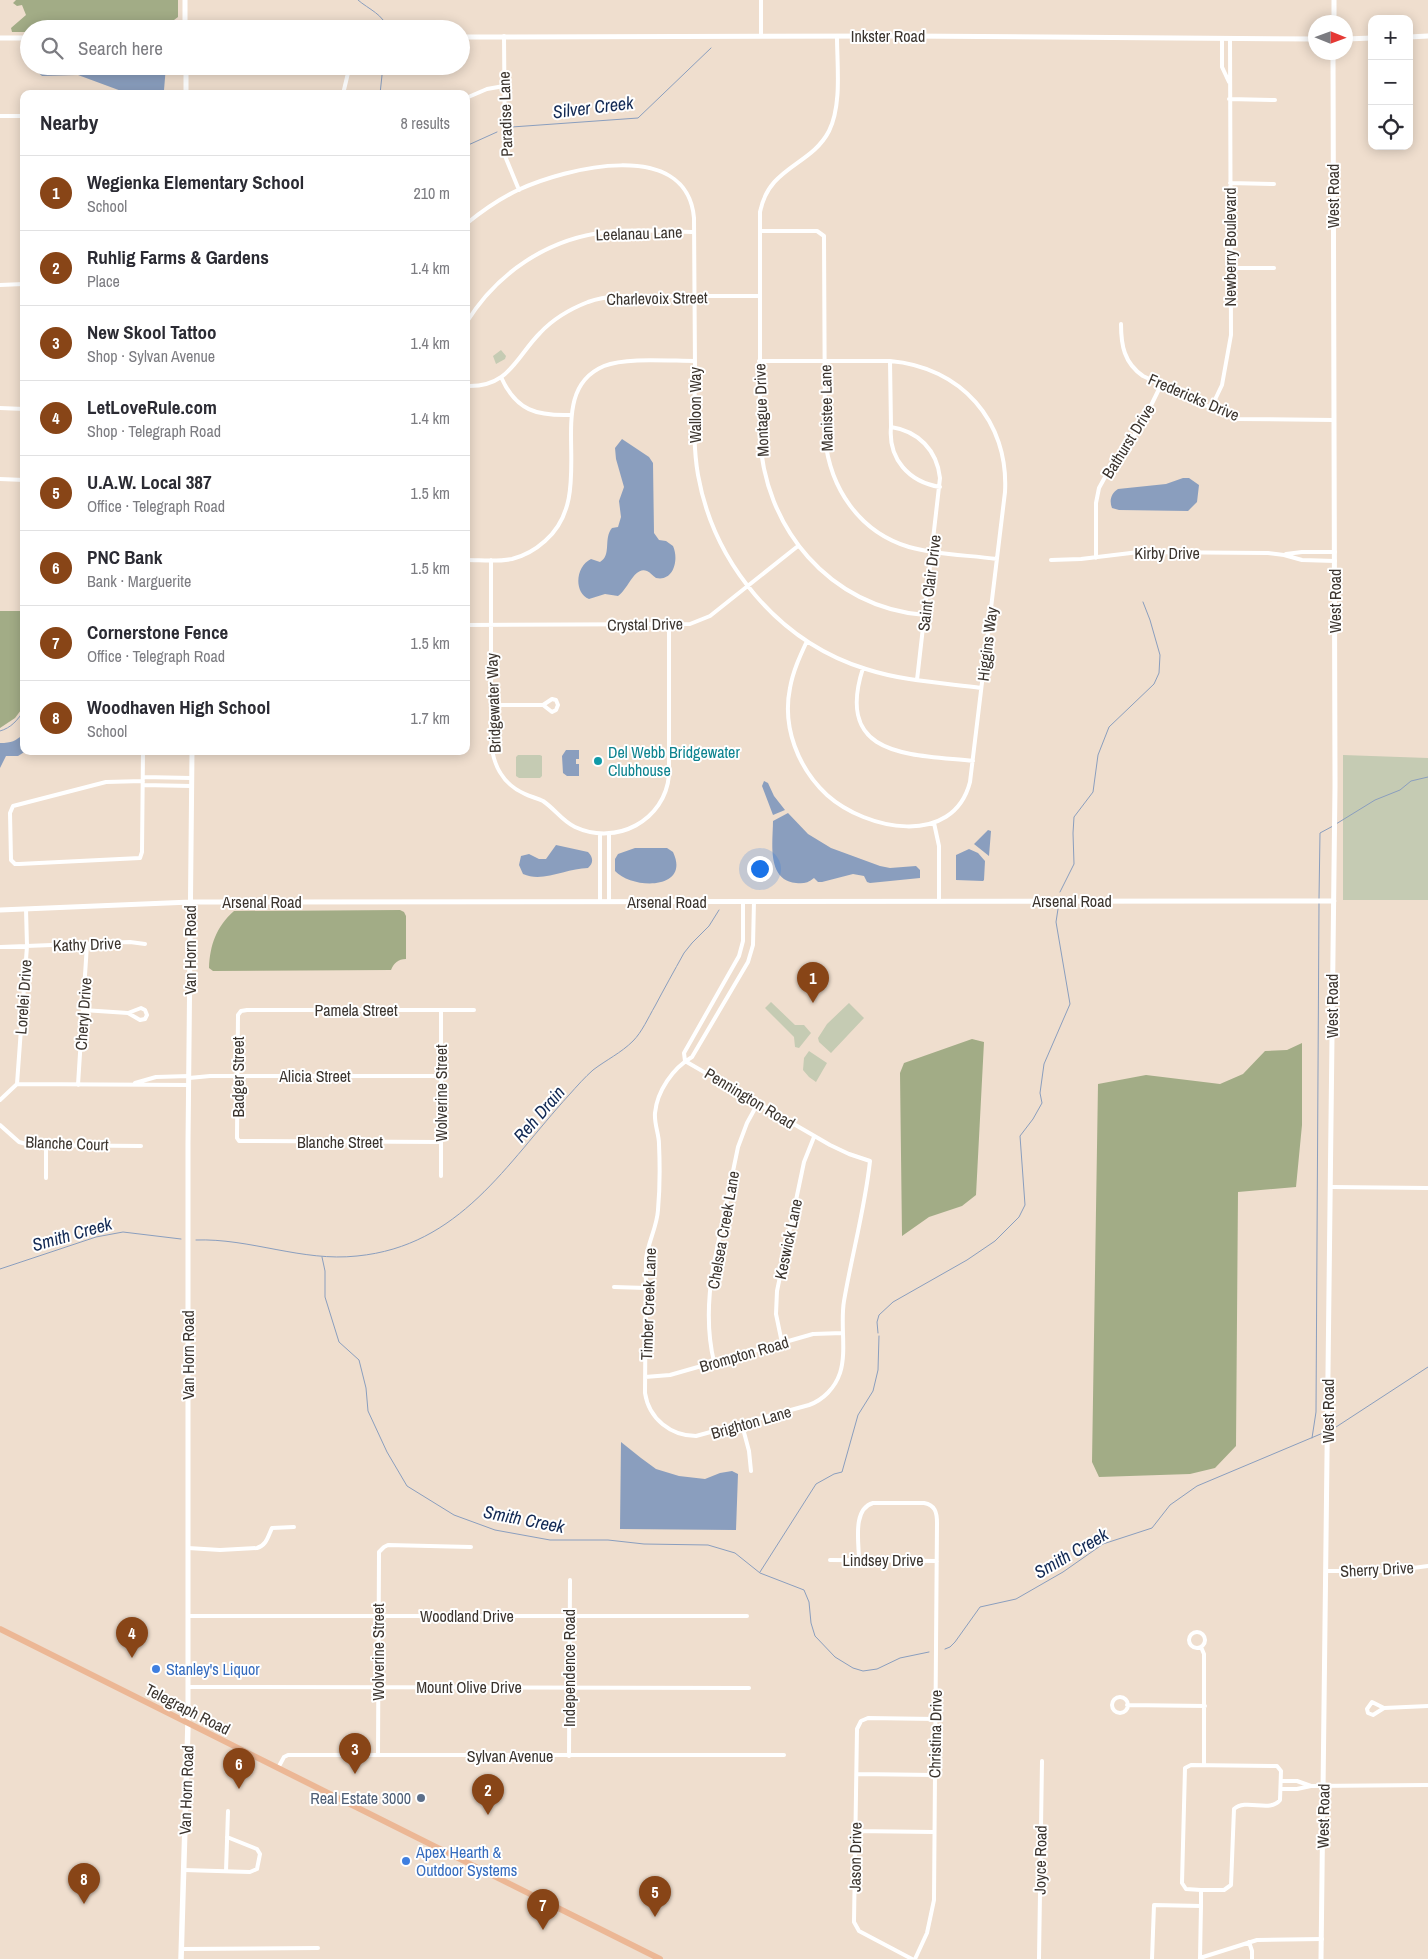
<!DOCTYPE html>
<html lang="en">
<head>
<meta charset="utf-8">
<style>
	:root { --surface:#fff; --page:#f7f7f7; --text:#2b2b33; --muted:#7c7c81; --line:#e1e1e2; --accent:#884517 }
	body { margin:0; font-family:"Archivo Narrow",sans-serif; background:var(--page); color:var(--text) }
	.controls { position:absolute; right:15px; top:15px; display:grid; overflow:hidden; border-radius:10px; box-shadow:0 2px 12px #0003 }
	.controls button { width:45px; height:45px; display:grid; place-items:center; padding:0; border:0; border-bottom:1px solid var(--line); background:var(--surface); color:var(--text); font:25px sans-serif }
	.compass { position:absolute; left:1308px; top:15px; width:45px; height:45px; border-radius:50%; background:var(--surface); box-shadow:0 2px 12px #0003; rotate:91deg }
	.you { position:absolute; left:759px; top:868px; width:18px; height:18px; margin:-12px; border:4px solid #fff; border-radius:50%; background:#1a73e8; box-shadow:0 0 0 8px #1a73e833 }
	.badge { display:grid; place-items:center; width:32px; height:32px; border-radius:50%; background:var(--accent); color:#fff; font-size:16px; font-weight:700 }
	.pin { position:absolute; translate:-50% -41px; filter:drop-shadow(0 1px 2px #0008) }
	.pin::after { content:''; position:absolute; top:26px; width:18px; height:15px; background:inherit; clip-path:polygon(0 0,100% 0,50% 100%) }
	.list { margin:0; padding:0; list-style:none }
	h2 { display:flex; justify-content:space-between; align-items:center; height:65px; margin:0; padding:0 20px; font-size:21px }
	h2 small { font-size:16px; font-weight:400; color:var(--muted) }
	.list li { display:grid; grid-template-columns:32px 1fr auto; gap:15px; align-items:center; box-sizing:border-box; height:75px; padding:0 20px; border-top:1px solid var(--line) }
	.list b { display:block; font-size:19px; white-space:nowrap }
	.list p { margin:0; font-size:16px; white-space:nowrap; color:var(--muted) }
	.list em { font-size:16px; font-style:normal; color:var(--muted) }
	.icon { flex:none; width:28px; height:28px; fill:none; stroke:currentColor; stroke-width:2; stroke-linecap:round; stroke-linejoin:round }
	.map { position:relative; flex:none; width:1428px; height:1959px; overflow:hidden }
	.search { position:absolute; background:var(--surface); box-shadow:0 2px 12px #0003; left:20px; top:20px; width:450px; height:55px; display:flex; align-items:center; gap:12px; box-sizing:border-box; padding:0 18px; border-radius:28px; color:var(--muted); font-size:19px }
	.panel { position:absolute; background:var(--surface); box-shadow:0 2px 12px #0003; left:20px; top:90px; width:450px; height:665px; border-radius:10px }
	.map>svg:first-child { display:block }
	.green { fill:#c5cbb3 }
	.forest { fill:#a2ac86 }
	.water { fill:#8a9ebe }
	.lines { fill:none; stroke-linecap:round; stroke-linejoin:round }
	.stream { stroke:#8a9ebe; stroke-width:1 }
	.minor { stroke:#fff; stroke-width:4 }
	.tertiary { stroke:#fff; stroke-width:5 }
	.secondary { stroke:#fff; stroke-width:5.5 }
	.primary { stroke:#ecb795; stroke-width:6 }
	.culture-dot { fill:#0f9aa8; stroke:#fff; stroke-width:2 }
	.shop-dot { fill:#3f7fe0; stroke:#fff; stroke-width:2 }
	.service-dot { fill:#5c6f8a; stroke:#fff; stroke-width:2 }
	.labels { text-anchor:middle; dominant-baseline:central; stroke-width:4; stroke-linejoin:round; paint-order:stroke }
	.street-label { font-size:16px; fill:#3b342e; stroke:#fff }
	.culture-label { font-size:16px; fill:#0d838f; stroke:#fff; text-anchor:start }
	.shop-label { font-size:16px; fill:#366cbe; stroke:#fff; text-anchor:start }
	.service-label { font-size:16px; fill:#4e5e75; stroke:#fff; text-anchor:end }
	.water-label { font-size:18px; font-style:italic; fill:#122954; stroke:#fff }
</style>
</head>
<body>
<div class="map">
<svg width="1428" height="1959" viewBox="0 0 1428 1959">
	<rect width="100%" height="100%" fill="#efdece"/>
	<path class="green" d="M501,350L506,356L505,359L496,364L493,356Z
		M518,755H540L542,756V776L540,778H519L516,776V757Z
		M1343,755L1428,758V900H1343Z
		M771,1002L795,1025H804L811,1033L799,1048L795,1047L794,1037L765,1008Z
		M849,1003L864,1018L831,1053L819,1042L818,1038L827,1024Z
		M809,1051L827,1063L816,1082L809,1077L803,1070L804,1058Z"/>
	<path class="forest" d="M16,0H178V17L162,29H29V32H12L11,28L26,15L22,5L17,6L13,3Z
		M0,611H24V706L15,718L0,728Z
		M400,910L404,912L406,916V959C398,959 394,963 391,970L213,971L209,968C210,945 216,927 234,911Z
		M972,1039L984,1042L976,1195L962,1206L929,1217L902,1236L900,1073L904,1063Z
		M1302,1043V1125L1296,1187L1238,1192L1236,1446L1215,1468L1190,1474L1099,1477L1092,1462L1098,1084L1146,1075L1220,1084L1243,1074L1265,1051L1287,1050Z"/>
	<path class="water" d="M36,66H166L164,90L161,94L124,92L78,75L42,76L38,72Z
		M622,439L649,457L653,463L654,533L659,540L666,541L673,546C679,559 674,582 656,578C653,576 650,572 647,571C634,566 628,590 618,596L605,594L589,599C573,592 576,566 591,559L600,562C612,555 603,539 612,528L618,527L621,517L619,501L624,487L616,459L615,448Z
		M1183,478H1189L1199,485L1197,502L1188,511L1119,510L1112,508C1109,501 1111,493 1118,489L1166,484Z
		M24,734V751H26L18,756H6L0,768V743C12,743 15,741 24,734Z
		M566,750H579V759H576V764H579V776H567L563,773L562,756Z
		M764,781L768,783L774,796L785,810L773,815L762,786Z
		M788,813L808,834L831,848L880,866L890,868L916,866L920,870V878L870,883L867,882L864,876L853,874L822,882H818L814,878C808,883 803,884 796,883C766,880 773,842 773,821Z
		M988,830L991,831L989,856L974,844Z
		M556,845L588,852C593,857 594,863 588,868C567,868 543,883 523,874L519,865L521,856L529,854L539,859H546Z
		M635,848H667L673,852C691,890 633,890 615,871V859L618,854Z
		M969,849L978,853L985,861L984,880L983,881L956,880V855Z
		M621,1442L641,1458L656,1469L679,1476L705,1479L720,1473L732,1471L738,1474L736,1530L620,1529Z"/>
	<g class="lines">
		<path class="stream" d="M358,0C368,9 385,15 387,29
			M380,94L383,66
			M512,127L638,118L711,48
			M466,146L497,132
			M0,731C11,728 18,720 24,710
			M1336,824L1375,800L1400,790L1411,781L1428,777
			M1060,892L1074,864L1073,833L1074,817L1093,792L1098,755L1109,727L1154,684L1159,673L1160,655L1150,620L1143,602
			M1319,899L1320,833L1333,826
			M196,1240C250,1238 302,1262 357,1256C460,1246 506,1164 569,1095C577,1086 585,1077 593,1070C606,1060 621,1053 633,1041C642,1032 648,1018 655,1006C664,989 674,971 684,953L692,943L709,926L719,910
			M322,1257L325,1271V1297L339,1342L359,1360L366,1388L368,1411L387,1452L407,1486L454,1515L495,1530L550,1540H608L644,1544L708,1545L735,1553L760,1573L804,1590L809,1602L811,1623L815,1636L835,1657L853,1668L863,1671L877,1669L900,1658L929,1652
			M0,1269L96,1237L123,1232L181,1239
			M878,1333L877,1322L879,1315L893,1302L967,1260L995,1241L1019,1217L1025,1205L1020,1136L1033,1119L1042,1103L1040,1093L1044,1064L1070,1004L1056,922L1058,909
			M1333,1429L1428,1367
			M1312,1438L1316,1412L1319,903
			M760,1572L816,1484L834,1474L842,1472L858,1415L873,1391L878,1370L879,1336
			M945,1649L950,1647L955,1642L980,1607L1016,1599L1063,1572L1103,1544L1152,1528L1170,1505L1197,1486L1323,1433"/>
		<path class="minor" d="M504,36L505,156L519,190
			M761,36V0
			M837,36C837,65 842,105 829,131C811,166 769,166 760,212V435C763,527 830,608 925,615
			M1222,38V67L1229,82
			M251,92L275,94
			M283,94H321
			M343,94L348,73
			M466,98L487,89L504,86
			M1229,99L1275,100
			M0,116H24
			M1230,183L1274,184
			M466,224C482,211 499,199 518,190C565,168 687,137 694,218C694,268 695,319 695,369C695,405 692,440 698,475C714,564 779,642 866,669C903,681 943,683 981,688
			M760,231H817L824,236L825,438C830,488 859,532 909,547C937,555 968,555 997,559
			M1230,268H1274
			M0,285L24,284
			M466,323C497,273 547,239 606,232C635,229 665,231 694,232
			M1121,324C1121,345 1124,363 1143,376L1235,419L1334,420
			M759,361H890C961,367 1009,421 1005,492L970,782C953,848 866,830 827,795C798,768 782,727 790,688C793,671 800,656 807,641
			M890,361L891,427C918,431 937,450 940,478L917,680
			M501,377C516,411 537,416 571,415
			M466,386C509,388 516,357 540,333C553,319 570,309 588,302C611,294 636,296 660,296C693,296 726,296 759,296
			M0,408L24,409
			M1211,408L1222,385L1231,335L1230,38
			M891,427C888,459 909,482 940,487
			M0,479L24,480
			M1286,554L1302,552H1335
			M1096,558V503L1099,488L1110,468L1141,426L1161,385
			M466,560C481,560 497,562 512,559C524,556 535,550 545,541C602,492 538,394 604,366C626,357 670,361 695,361
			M491,560V739C492,763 502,784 525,794C531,797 537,798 543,801C555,809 562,821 575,827C616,846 665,821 669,775V625
			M1051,560L1081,559L1139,552L1268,553L1284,555L1302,560L1335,561
			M466,625L690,624L710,616L798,546
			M863,668C834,758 910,754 973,761
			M491,705H543L552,712L556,710L558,705L556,700L552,699L543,705
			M143,777L191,778
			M143,781L106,782L13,806L10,813L11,860L15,864H19L140,858L142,852L143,751
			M143,785L191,786
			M934,823L939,846V901
			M609,835V902
			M600,902V834
			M0,947L130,942L145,944
			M83,1010L128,1013L140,1020L145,1019L147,1015L145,1010L141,1008L128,1013
			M685,1061L830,1145L849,1154L870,1161C865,1208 852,1254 844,1301C840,1324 847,1351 840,1373C835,1388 823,1400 809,1405L696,1436C671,1436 649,1419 645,1393L646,1259C648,1242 657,1227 658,1210C660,1188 660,1166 659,1144C659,1134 654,1124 655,1113C657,1091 673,1068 692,1057L748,962L753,945L754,901
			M685,1061L684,1053L739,956L743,941V901
			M189,1078L210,1076H441
			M135,1083L156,1077L189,1076
			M17,1084L27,946L26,909
			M78,1085L87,944
			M0,1100L17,1084L189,1085
			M0,1125L19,1142L30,1145L141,1146
			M441,1142L239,1141L237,1138L238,1015L241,1011L247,1010H474
			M441,1176V1010
			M46,1178V1145
			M1331,1187L1428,1188
			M614,1287L646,1288
			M782,1343L776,1314L777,1291L804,1162L814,1137
			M714,1362C707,1333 708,1298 713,1268L738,1147L747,1123L758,1103
			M645,1377L670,1375L813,1334L843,1333
			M742,1425L749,1451L751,1471
			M188,1548L220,1550L257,1548C267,1545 268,1536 272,1528L294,1527
			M830,1560L937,1561
			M859,1560C859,1543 852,1509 873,1503H924C935,1505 937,1512 937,1523L934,1900L927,1933L915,1959
			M1326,1571H1390L1428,1566
			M188,1616H747
			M1189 1640a8 8 0 1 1 16 0a8 8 0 1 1-16 0Z
			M1201,1647L1204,1654V1765
			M188,1687L749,1688
			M1112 1705a8 8 0 1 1 16 0a8 8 0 1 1-16 0Z
			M1127,1705L1205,1706
			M1384,1708L1372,1702L1367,1709L1368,1713L1373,1715L1384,1708L1428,1706
			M378,1755L379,1552L384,1547L388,1545L471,1547
			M569,1756L570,1580
			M278,1768L284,1757L288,1755H784
			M857,1774L935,1775
			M1281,1781H1297L1311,1786
			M1281,1789H1297L1311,1786L1428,1785
			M855,1831L934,1832
			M184,1870L250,1872L257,1869L260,1854L257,1849L227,1837
			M226,1871L228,1811
			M1201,1906V1890H1224L1231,1885L1234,1809C1246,1798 1270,1813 1280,1800L1281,1771L1277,1766L1191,1765L1185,1768L1182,1883L1186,1889L1201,1890
			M1249,1942L1252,1951V1959
			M181,1949L318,1948
			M1200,1958L1257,1940L1322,1939
			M912,1959L859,1931L854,1922L857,1729L861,1721L868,1718L935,1719
			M1039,1959L1042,1761
			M1152,1959L1154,1905L1201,1906L1200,1959"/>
		<path class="tertiary" d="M185,0V29
			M1334,0V22
			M461,37L906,36L1316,39
			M1409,37L1428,36
			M0,38H29
			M1346,39L1372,38
			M186,66V94
			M0,910L191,902L1334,901
			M188,1724V1144L192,751
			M1321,1959L1335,786L1333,52"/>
		<path class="secondary" d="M181,1959L188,1724"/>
		<path class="primary" d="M0,1629L660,1959"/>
	</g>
	<circle class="culture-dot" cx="598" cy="761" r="5"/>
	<g class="shop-dot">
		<circle cx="156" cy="1669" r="5"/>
		<circle cx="406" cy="1861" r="5"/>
	</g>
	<circle class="service-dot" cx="421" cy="1798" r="5"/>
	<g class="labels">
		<g class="street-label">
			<text x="888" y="36">Inkster Road</text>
			<text transform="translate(505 114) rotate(-92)">Paradise Lane</text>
			<text transform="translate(1333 196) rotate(-90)">West Road</text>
			<text transform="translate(639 233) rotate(-2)">Leelanau Lane</text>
			<text transform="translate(1230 247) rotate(-90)">Newberry Boulevard</text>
			<text transform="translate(657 298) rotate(-1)">Charlevoix Street</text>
			<text transform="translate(1194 397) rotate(23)">Fredericks Drive</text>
			<text transform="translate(695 405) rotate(-90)">Walloon Way</text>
			<text transform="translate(826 408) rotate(-91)">Manistee Lane</text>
			<text transform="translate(761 410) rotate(-92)">Montague Drive</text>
			<text transform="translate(1128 441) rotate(-58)">Bathurst Drive</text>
			<text x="1167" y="553">Kirby Drive</text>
			<text transform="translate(929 583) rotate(-83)">Saint Clair Drive</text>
			<text transform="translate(1335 601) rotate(-90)">West Road</text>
			<text transform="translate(645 624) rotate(-1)">Crystal Drive</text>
			<text transform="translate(987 644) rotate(-83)">Higgins Way</text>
			<text transform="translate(493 703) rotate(-92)">Bridgewater Way</text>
			<text x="1072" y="901">Arsenal Road</text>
			<text x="262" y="902">Arsenal Road</text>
			<text x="667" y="902">Arsenal Road</text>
			<text transform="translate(87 944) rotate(-2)">Kathy Drive</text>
			<text transform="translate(190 950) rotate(-90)">Van Horn Road</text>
			<text transform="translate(23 997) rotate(-86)">Lorelei Drive</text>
			<text transform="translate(1332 1006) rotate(-90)">West Road</text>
			<text x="356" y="1010">Pamela Street</text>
			<text transform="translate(83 1014) rotate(-86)">Cheryl Drive</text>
			<text x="315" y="1076">Alicia Street</text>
			<text transform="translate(238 1077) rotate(-90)">Badger Street</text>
			<text transform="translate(441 1093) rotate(-90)">Wolverine Street</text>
			<text transform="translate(750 1098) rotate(31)">Pennington Road</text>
			<text x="340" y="1142">Blanche Street</text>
			<text transform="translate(67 1143) rotate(2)">Blanche Court</text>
			<text transform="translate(723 1230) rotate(-80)">Chelsea Creek Lane</text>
			<text transform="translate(788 1239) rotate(-78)">Keswick Lane</text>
			<text transform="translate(648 1304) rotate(-88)">Timber Creek Lane</text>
			<text transform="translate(744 1354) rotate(-16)">Brompton Road</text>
			<text transform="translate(188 1355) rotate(-90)">Van Horn Road</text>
			<text transform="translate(1328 1411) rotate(-90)">West Road</text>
			<text transform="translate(751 1422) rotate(-16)">Brighton Lane</text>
			<text x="883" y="1560">Lindsey Drive</text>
			<text transform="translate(1377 1569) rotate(-3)">Sherry Drive</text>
			<text x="467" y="1616">Woodland Drive</text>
			<text transform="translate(378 1652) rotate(-90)">Wolverine Street</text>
			<text transform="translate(569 1668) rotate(-90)">Independence Road</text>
			<text x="469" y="1687">Mount Olive Drive</text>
			<text transform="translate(188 1709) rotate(27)">Telegraph Road</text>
			<text transform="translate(935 1734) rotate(-89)">Christina Drive</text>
			<text x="510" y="1756">Sylvan Avenue</text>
			<text transform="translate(186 1790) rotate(-88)">Van Horn Road</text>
			<text transform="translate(1323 1816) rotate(-89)">West Road</text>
			<text transform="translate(855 1857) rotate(-89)">Jason Drive</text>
			<text transform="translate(1040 1860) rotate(-89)">Joyce Road</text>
		</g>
		<g class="culture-label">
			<text x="608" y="752">Del Webb Bridgewater<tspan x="608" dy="18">Clubhouse</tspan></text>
		</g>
		<g class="shop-label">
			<text x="166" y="1669">Stanley's Liquor</text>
			<text x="416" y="1852">Apex Hearth &amp;<tspan x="416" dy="18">Outdoor Systems</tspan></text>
		</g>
		<g class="service-label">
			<text x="411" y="1798">Real Estate 3000</text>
		</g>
		<g class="water-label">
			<text transform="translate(593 107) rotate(-7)">Silver Creek</text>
			<text transform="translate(539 1114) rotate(-49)">Reh Drain</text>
			<text transform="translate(72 1234) rotate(-16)">Smith Creek</text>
			<text transform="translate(524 1519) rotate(11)">Smith Creek</text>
			<text transform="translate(1071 1553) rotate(-30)">Smith Creek</text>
		</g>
	</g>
</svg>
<div class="controls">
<button>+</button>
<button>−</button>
<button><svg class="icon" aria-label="locate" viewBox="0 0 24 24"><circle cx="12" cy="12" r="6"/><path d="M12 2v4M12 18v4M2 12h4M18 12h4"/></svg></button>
</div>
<svg class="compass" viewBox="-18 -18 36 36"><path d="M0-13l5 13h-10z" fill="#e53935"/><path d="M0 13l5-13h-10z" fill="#7c7c81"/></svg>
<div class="you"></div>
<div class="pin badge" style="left:813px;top:1003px">1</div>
<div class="pin badge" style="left:488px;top:1815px">2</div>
<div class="pin badge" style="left:355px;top:1774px">3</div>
<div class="pin badge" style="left:132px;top:1658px">4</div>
<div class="pin badge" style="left:655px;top:1917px">5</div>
<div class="pin badge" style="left:239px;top:1789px">6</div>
<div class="pin badge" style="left:543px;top:1930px">7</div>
<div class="pin badge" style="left:84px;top:1904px">8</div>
<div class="search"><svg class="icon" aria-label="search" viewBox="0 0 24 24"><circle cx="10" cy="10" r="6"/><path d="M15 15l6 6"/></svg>Search here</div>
<section class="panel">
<h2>Nearby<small>8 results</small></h2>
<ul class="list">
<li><span class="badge">1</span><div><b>Wegienka Elementary School</b><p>School</p></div><em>210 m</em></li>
<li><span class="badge">2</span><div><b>Ruhlig Farms &amp; Gardens</b><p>Place</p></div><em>1.4 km</em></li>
<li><span class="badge">3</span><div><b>New Skool Tattoo</b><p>Shop · Sylvan Avenue</p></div><em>1.4 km</em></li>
<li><span class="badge">4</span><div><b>LetLoveRule.com</b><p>Shop · Telegraph Road</p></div><em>1.4 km</em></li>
<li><span class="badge">5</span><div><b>U.A.W. Local 387</b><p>Office · Telegraph Road</p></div><em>1.5 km</em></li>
<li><span class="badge">6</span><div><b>PNC Bank</b><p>Bank · Marguerite</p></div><em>1.5 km</em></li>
<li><span class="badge">7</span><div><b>Cornerstone Fence</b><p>Office · Telegraph Road</p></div><em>1.5 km</em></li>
<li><span class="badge">8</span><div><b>Woodhaven High School</b><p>School</p></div><em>1.7 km</em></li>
</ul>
</section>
</div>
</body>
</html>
